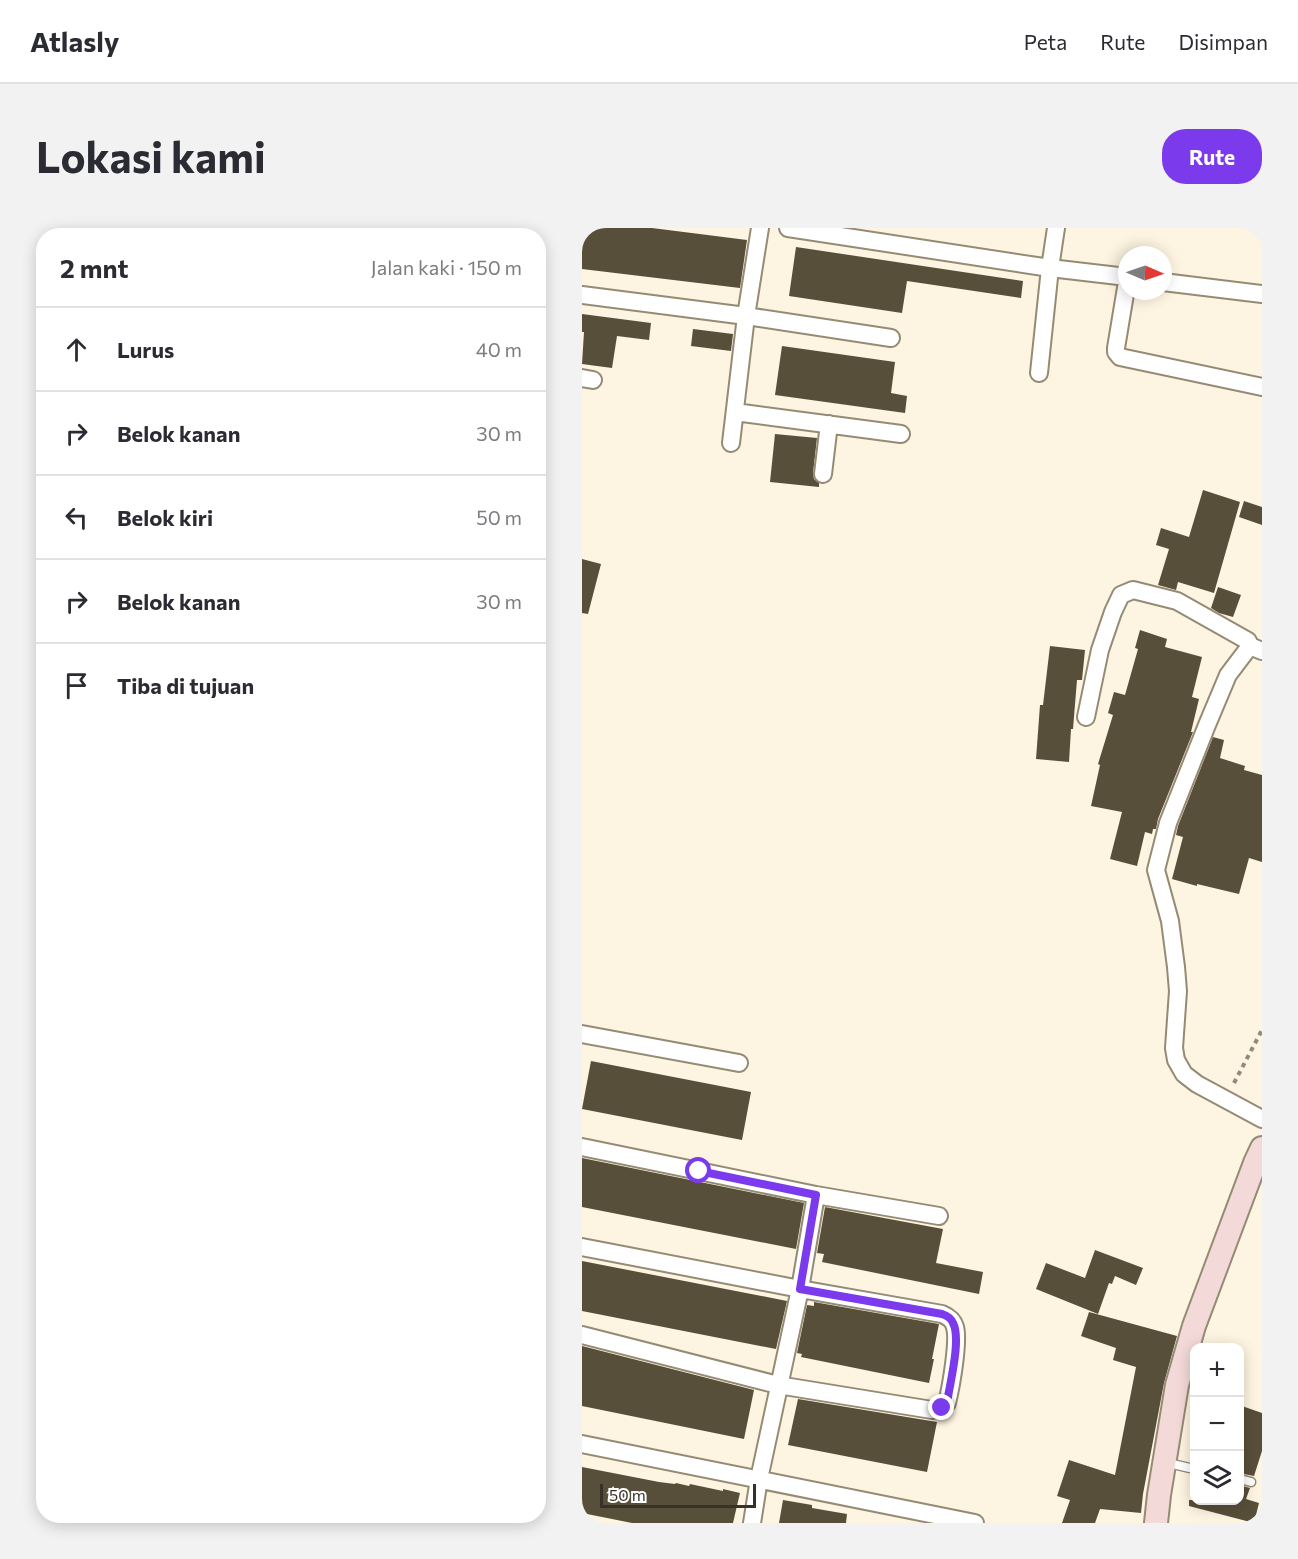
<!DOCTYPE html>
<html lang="id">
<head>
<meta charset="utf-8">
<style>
	:root { --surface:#fff; --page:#f2f2f3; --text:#2b2b33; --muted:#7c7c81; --line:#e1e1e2; --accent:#7c3aed }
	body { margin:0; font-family:Commissioner,sans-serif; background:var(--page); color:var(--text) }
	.controls { position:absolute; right:18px; bottom:18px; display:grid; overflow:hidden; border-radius:12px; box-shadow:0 3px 15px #0003 }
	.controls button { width:54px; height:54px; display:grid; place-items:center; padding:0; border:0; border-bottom:2px solid var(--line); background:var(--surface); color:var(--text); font:30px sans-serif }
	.compass { position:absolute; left:536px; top:18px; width:54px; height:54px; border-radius:50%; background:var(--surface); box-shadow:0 3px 15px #0003; rotate:92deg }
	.scale { position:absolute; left:18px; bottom:15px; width:156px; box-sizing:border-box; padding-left:6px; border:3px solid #373229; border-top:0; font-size:16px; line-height:21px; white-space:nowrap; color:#373229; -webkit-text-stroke:4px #fff; paint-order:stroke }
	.stop { position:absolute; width:18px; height:18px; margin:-14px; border:4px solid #7c3aed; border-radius:50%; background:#fff }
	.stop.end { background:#7c3aed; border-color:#fff; box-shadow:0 2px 6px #0008 }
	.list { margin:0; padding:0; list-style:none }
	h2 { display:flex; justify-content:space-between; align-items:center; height:78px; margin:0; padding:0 24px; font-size:26px }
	h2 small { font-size:20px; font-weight:400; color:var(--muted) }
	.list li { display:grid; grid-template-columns:39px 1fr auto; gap:18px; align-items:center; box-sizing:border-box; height:84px; padding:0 24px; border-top:2px solid var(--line) }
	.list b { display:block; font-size:22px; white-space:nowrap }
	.list em { font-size:20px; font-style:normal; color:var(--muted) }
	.icon { flex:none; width:33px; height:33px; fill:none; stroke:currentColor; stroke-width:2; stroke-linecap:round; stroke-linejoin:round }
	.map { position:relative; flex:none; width:680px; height:1295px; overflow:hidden; border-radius:24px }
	header { display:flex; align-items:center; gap:36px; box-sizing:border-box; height:84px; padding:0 30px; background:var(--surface); border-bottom:2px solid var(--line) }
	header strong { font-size:28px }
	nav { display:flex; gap:33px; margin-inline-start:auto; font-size:21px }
	.intro { display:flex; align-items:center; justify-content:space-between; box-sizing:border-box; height:144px; padding:0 36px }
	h1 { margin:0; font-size:42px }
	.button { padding:15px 27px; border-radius:24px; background:var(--accent); color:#fff; font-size:21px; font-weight:700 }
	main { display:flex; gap:36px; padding:0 36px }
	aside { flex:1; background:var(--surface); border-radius:24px; box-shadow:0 3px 15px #0003 }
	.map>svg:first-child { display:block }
	.building { fill:#584f3a }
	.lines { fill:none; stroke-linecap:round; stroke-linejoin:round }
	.lane-casing { stroke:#958b75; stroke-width:11 }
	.street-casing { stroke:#958b75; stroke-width:20 }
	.secondary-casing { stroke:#958b75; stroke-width:26 }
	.path { stroke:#918a7c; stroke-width:4; stroke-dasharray:4.5 4.5; stroke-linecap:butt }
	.lane { stroke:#fff; stroke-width:8 }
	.street { stroke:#fff; stroke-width:16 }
	.secondary { stroke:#f3d9d7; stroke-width:22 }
	.route { stroke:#7c3aed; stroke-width:8 }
</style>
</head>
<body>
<header>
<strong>Atlasly</strong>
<nav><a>Peta</a><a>Rute</a><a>Disimpan</a></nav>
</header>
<div class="intro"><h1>Lokasi kami</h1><a class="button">Rute</a></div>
<main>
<aside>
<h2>2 mnt<small>Jalan kaki · 150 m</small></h2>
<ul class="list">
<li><svg class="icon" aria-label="ahead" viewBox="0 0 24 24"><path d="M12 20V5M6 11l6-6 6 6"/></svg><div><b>Lurus</b></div><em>40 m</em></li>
<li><svg class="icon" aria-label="right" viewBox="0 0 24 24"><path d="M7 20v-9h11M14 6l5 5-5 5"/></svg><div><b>Belok kanan</b></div><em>30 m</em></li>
<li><svg class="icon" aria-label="left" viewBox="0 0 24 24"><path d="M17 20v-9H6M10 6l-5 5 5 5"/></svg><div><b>Belok kiri</b></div><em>50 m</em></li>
<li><svg class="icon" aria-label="right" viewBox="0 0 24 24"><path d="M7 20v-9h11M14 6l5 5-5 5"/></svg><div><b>Belok kanan</b></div><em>30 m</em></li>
<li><svg class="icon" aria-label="arrive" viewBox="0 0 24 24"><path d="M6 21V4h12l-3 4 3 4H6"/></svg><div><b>Tiba di tujuan</b></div></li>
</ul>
</aside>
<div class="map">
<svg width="680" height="1295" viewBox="0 0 680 1295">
	<rect width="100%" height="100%" fill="#fdf4e1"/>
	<path class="building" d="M0,0H70L165,12L158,60L0,41Z
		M214,19L441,53L439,70L325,53L320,85L207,68Z
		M0,86L69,95L67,112L35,108L30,140L0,136L2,104H0Z
		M111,101L151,106L149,123L109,118Z
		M200,118L313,134L309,165L325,168L323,185L193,167Z
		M193,206L235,210L231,245L232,251L237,255V259L188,254Z
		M621,262L658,274L632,365L596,354L594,362L576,357L587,321L574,317L579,300L607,309Z
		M662,273L680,279V297L657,289Z
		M0,331L19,336L6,386L0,385Z
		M636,359L659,367L651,389L637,385L629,380Z
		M558,402L585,411L583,419L620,429L610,469L617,471L609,504H611L576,591L574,601H571L570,606L563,604L555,638L528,631L540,584L509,578L518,537L516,536L531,487L526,485L532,464L543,467L556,421L553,420Z
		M468,418L503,422L500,452H495L491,501H489L487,534L454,531L458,477H461Z
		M631,509L642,512L638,530L663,538L662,542L680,547V634L667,630L657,666L615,656V658L590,651L601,609L594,607L596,598Z
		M9,833L169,864L160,912L0,881Z
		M0,930L222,975L214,1021L0,979Z
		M243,979L361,1001L354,1035L401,1044L397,1066L240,1034L242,1026L235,1025Z
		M513,1022L561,1040L554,1057L533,1048L530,1056L527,1055L516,1086L454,1061L464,1035L503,1050Z
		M0,1033L205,1073L194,1121L0,1083Z
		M232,1074L357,1096L350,1131H352L347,1155L219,1129L220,1126L215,1125L225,1077L232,1078Z
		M507,1084L595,1108L582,1155L561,1266L559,1285L518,1281L513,1295H480L488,1272L475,1268L487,1232L533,1247L554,1139L531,1132L534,1120L499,1108Z
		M0,1118L172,1162L162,1211L0,1178Z
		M216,1171L355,1194L345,1244L206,1217Z
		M657,1177L680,1185V1223L672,1248L657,1245Z
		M0,1239L77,1254L93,1256L94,1255L107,1258L108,1256L141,1263V1261L158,1265L151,1295H50L0,1285Z
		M657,1257L668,1260L664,1271L677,1275L672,1295L607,1278V1272H657Z
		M201,1272L230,1277V1280L265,1286L264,1295H197Z"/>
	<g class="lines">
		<defs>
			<path id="lane" d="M582,1234L612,1241
				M658,1251L669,1254"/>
			<path id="street" d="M206,0L468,40L545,49
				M545,54L534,120V124L538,129L680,159
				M581,54L680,66
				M0,67L164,88L309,110
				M457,145L468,40L474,0
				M0,150L11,152
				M153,184L319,206
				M149,215L164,88L178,0
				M241,246L247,196
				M668,418L646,447L625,497L586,595L574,642L588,693L594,739L596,763L592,820L594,832L602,846L615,856L680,891
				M504,489L518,422L531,384L539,367L551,362L595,373L666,413L668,418L680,423
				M0,806L157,835
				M0,919L234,967L357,988
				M0,1019L218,1061L360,1086C367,1089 371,1092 373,1099C377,1113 369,1159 365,1175L360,1180L350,1182L196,1157L0,1107
				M0,1216L393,1295
				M170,1295L177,1251L218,1061L234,967"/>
			<path id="secondary" d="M574,1295L577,1267L595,1157L612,1098L673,935L680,920"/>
		</defs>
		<use href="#lane" class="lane-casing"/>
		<use href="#street" class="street-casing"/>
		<use href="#secondary" class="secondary-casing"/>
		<path class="path" d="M652,855L680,802"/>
		<use href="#lane" class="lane"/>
		<use href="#street" class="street"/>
		<use href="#secondary" class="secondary"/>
	</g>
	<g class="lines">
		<path class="route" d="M117,943L234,967L218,1061L360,1086C366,1088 369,1090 371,1095C379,1110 369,1151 366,1169L363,1178L360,1180"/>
	</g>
</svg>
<div class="controls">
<button>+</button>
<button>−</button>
<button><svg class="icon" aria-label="layers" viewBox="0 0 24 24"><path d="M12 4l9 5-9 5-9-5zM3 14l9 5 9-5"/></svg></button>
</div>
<svg class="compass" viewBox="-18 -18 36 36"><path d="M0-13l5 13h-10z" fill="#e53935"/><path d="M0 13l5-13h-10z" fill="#7c7c81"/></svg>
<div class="scale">50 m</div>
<div class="stop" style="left:117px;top:943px"></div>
<div class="stop end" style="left:360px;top:1180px"></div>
</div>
</main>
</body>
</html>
